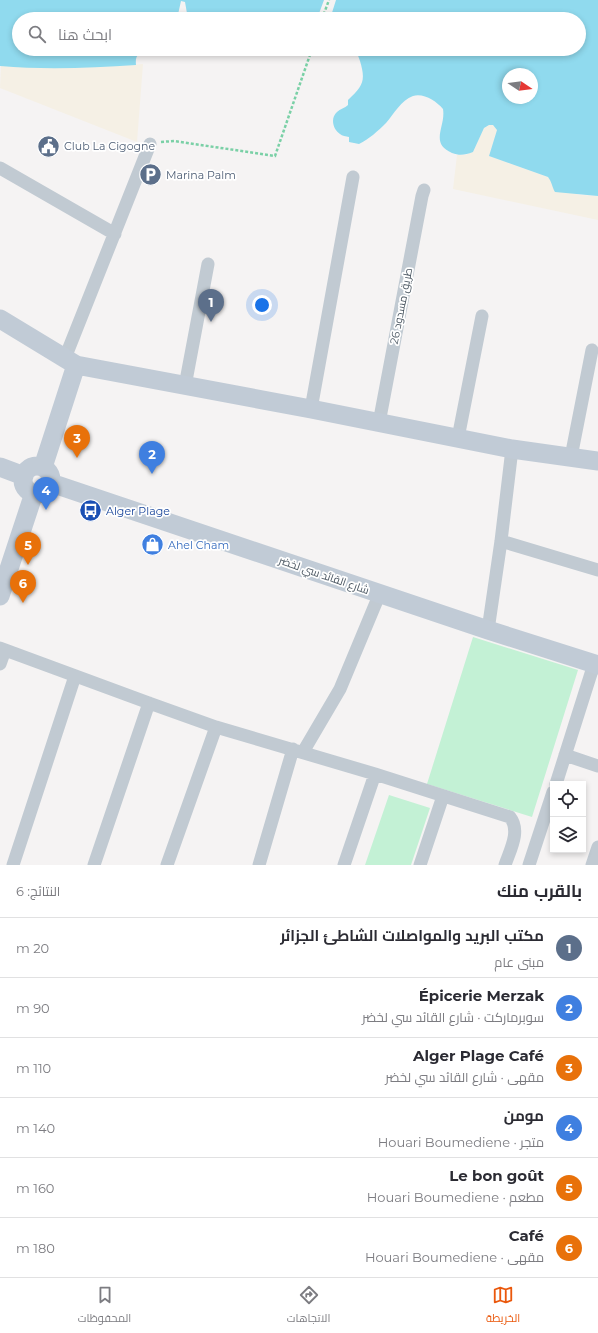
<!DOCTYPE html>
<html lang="ar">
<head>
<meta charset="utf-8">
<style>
	:root { --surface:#fff; --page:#f7f7f7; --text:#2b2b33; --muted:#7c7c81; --line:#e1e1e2; --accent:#ea580c }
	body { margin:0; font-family:Montserrat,Cairo,sans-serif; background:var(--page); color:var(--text); direction:rtl }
	.controls { position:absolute; right:12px; bottom:12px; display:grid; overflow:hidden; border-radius:0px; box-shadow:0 2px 6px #0003 }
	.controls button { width:36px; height:36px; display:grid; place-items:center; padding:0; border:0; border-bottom:1px solid var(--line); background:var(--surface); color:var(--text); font:20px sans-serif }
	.compass { position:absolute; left:502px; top:68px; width:36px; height:36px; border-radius:50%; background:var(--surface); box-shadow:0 2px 6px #0003; rotate:103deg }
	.you { position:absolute; left:262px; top:305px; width:14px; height:14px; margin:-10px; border:3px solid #fff; border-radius:50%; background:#1a73e8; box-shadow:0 0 0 6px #1a73e833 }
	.badge { display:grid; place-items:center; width:26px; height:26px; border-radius:50%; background:var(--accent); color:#fff; font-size:13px; font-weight:700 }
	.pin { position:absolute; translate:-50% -33px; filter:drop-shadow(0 1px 2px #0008) }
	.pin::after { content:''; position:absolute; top:21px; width:14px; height:12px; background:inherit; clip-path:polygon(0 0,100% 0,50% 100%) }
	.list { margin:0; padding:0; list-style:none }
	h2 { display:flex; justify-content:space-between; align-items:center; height:52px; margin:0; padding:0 16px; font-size:17px }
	h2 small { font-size:13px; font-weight:400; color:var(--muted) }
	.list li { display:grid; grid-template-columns:26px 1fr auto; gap:12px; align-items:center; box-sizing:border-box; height:60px; padding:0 16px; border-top:1px solid var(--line) }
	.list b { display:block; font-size:15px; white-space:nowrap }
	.list p { margin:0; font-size:13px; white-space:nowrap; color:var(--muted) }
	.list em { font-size:13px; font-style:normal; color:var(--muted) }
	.icon { flex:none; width:22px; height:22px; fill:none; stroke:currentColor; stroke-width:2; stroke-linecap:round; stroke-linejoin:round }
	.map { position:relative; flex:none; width:598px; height:865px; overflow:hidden; direction:ltr }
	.search { position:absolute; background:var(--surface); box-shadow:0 2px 6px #0003; left:12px; right:12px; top:12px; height:44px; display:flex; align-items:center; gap:10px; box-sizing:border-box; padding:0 14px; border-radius:22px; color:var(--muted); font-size:15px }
	.sheet { height:412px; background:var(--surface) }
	nav { display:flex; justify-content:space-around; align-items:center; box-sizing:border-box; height:56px; border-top:1px solid var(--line); background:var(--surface); font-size:11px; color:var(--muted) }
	nav a { display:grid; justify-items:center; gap:2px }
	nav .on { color:var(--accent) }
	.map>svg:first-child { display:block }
	.green { fill:#c3f1d5 }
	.sand { fill:#f5f0e5 }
	.water { fill:#90daee; fill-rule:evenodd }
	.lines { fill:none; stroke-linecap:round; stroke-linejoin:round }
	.path { stroke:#7ad0a6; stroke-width:2.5; stroke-dasharray:3 2; stroke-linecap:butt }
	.street { stroke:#c1cad2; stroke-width:13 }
	.secondary { stroke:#c1cbd6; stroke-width:19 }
	.labels { text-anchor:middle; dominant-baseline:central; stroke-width:3.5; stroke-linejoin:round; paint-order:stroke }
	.service-label { font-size:11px; fill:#4e5e75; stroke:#fff; text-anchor:start }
	.street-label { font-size:11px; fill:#4a5661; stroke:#fff }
	.transit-label { font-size:11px; fill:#164399; stroke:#fff; text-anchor:start }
	.shop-label { font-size:11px; fill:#366cbe; stroke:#fff; text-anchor:start }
</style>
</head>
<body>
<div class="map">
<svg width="598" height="865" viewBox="0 0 598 865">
	<rect width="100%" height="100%" fill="#f5f3f3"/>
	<path class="green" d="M473,637L578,670L532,817L427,784Z
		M389,795L430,808L411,865H365Z"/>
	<path class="sand" d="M143,64L137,142L0,88L1,66C48,69 96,68 143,64Z
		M489,125H493L497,130L489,156L548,177L552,182L553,188L580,195L598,196V220L453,189L457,155H465L473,152L484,128Z"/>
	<path class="water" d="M0,0H324L317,19H188L185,2L181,1L177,19H19V49H145C138,54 135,56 136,65C91,68 45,70 0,66Z
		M336,0H598V196L555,192C552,187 552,182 548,177L489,156L497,130L493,125H489L484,128L473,152C465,155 460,156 452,153C429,143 446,127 443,109C436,101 424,93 413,96C401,100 394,114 386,123C378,131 369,139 359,144L349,142V137C346,136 342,136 340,134C333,130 330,118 337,112C340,109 345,108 348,105V100C363,86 366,81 360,61C358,55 357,52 351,49H579V19H330ZM508,74H532V98H508Z
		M211,49H293C272,62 234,52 211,49Z"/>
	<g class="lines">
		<path class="path" d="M322,19L329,0
			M161,142L174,141L275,156L312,49"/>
		<path class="street" d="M0,168L115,234
			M65,358L150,144
			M185,386L208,264
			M311,409L353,177
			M379,423L422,196L424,190
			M458,438L482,316
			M571,457L592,350
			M501,541L598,570
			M488,630L501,541L512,449
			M0,648L149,703L216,727L375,774L510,817C521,831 510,850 505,865
			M0,664L5,650
			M303,752L340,689L380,593
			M565,755L598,766
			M556,784L594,664
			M13,865L75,676
			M94,865L149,703
			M167,865L216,727
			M259,865L293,749
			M344,865L375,774
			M420,865L443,796
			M529,865L553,792
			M592,865L598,847"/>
		<path class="secondary" d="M0,319L76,365L311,409L512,449L598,461
			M23 480a14 14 0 1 1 28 0a14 14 0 1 1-28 0Z
			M0,467L24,476
			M43,467L76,365
			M51,483L488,630L598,665
			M0,596L34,493"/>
	</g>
	<defs>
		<symbol id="civic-disc" viewBox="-11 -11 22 22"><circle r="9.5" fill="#5c6f8a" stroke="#fff"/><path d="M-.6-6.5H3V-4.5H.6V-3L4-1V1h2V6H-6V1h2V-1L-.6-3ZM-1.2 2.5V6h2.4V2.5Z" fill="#fff"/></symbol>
		<symbol id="parking-disc" viewBox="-11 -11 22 22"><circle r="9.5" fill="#5c6f8a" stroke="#fff"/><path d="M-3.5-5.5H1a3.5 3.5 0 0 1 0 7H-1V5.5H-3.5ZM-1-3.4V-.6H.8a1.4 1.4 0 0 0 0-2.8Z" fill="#fff"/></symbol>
		<symbol id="bus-disc" viewBox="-11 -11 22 22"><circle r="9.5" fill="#1a4fb4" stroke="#fff"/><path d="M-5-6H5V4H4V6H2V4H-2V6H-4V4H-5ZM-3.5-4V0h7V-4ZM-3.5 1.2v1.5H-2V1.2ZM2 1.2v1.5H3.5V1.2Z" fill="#fff"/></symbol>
		<symbol id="shop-disc" viewBox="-11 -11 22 22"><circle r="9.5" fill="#3f7fe0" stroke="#fff"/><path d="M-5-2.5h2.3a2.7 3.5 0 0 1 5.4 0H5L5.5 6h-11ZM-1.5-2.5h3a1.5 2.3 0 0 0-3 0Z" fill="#fff"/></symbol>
	</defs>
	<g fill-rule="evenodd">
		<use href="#civic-disc" x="36" y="134" width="25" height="25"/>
		<use href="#parking-disc" x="138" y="162" width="25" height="25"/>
		<use href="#bus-disc" x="78" y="498" width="25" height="25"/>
		<use href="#shop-disc" x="140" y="532" width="25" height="25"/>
	</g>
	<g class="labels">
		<g class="service-label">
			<text x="64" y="146">Club La Cigogne</text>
			<text x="166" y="175">Marina Palm</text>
		</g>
		<g class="street-label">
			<text transform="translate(401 306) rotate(-79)">طريق مسدود 26</text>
			<text transform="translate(324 575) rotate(19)">شارع القائد سي لخضر</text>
		</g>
		<g class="transit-label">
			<text x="106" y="511">Alger Plage</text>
		</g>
		<g class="shop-label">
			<text x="168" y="545">Ahel Cham</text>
		</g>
	</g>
</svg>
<div class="controls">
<button><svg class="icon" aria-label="locate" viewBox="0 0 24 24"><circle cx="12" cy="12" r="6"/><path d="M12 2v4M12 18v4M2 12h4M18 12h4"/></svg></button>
<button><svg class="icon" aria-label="layers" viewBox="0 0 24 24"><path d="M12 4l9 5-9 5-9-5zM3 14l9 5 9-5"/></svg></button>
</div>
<svg class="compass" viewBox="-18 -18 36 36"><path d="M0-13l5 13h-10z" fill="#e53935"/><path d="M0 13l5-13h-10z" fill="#7c7c81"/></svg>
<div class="you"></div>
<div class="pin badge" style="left:211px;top:322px;background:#5c6f8a">1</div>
<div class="pin badge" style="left:152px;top:474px;background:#3f7fe0">2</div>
<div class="pin badge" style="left:77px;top:458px;background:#e8710a">3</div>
<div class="pin badge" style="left:46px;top:510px;background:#3f7fe0">4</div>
<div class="pin badge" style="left:28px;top:565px;background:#e8710a">5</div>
<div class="pin badge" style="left:23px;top:603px;background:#e8710a">6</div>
<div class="search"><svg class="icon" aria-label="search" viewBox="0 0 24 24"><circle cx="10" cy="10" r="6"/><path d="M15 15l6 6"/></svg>ابحث هنا</div>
</div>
<section class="sheet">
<h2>بالقرب منك<small>النتائج: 6</small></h2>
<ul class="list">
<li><span class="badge" style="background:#5c6f8a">1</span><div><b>مكتب البريد والمواصلات الشاطئ الجزائر</b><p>مبنى عام</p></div><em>20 m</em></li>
<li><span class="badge" style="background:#3f7fe0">2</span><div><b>Épicerie Merzak</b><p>سوبرماركت · شارع القائد سي لخضر</p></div><em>90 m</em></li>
<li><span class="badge" style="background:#e8710a">3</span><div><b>Alger Plage Café</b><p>مقهى · شارع القائد سي لخضر</p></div><em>110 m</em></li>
<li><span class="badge" style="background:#3f7fe0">4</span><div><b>مومن</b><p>متجر · Houari Boumediene</p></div><em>140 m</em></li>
<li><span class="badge" style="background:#e8710a">5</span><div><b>Le bon goût</b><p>مطعم · Houari Boumediene</p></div><em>160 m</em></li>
<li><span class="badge" style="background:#e8710a">6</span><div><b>Café</b><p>مقهى · Houari Boumediene</p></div><em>180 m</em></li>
</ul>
</section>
<nav>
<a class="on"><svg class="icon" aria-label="map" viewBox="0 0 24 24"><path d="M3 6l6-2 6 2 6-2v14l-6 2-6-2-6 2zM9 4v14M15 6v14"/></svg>الخريطة</a>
<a><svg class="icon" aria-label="directions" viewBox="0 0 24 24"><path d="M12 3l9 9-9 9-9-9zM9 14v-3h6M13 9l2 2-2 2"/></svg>الاتجاهات</a>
<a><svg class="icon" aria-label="saved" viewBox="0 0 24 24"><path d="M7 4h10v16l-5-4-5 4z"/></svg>المحفوظات</a>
</nav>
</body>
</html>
